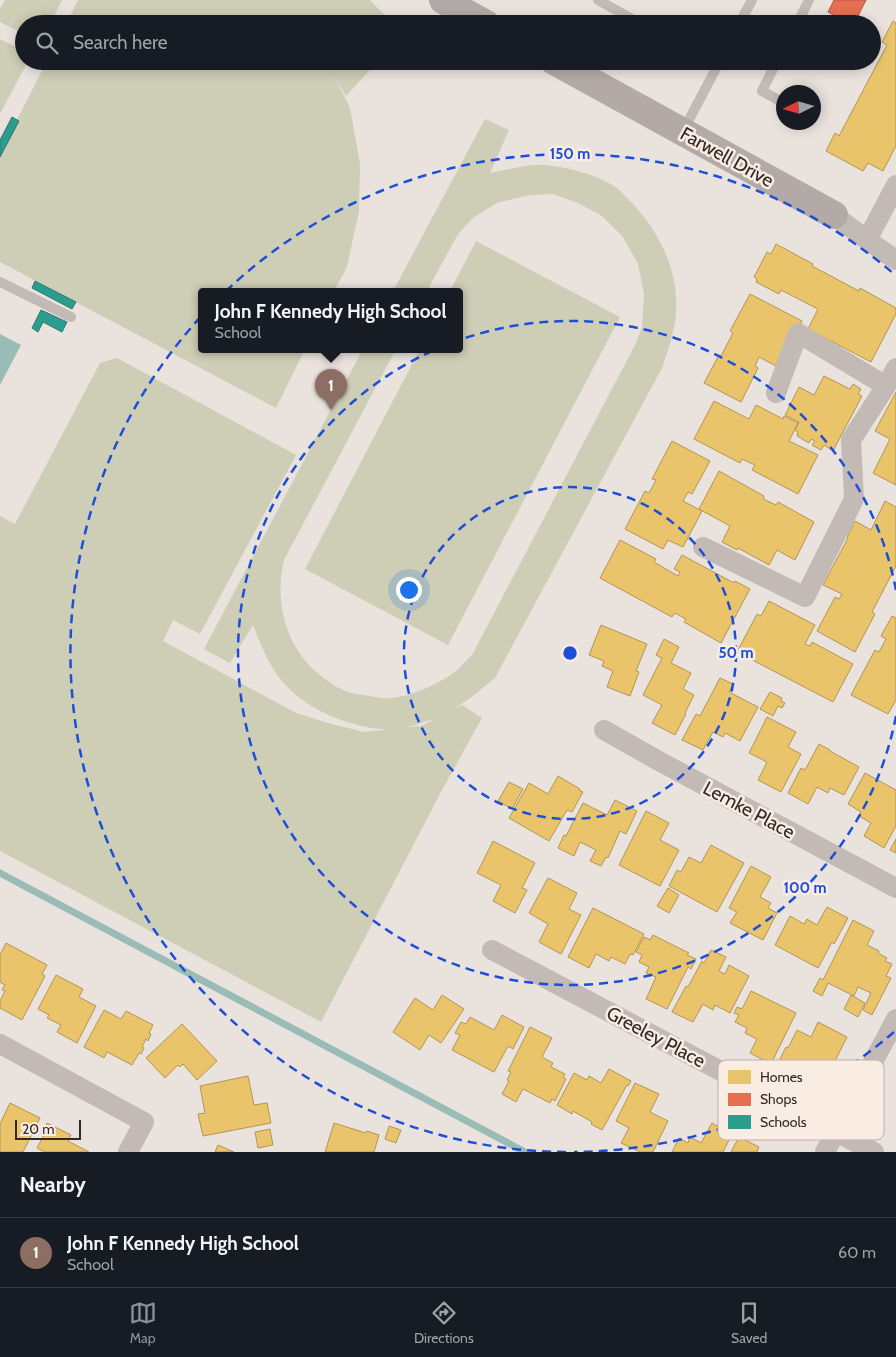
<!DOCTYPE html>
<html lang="en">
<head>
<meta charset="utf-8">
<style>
	:root { --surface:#171b24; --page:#242831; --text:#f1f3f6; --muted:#9ea1a6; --line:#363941; --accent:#8c9099 }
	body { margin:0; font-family:Cabin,sans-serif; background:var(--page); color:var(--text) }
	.compass { position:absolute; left:776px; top:85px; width:45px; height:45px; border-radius:50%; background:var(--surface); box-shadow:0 2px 12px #0003; rotate:265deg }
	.scale { position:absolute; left:15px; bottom:12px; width:66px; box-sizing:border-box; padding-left:5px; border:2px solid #332825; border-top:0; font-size:14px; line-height:18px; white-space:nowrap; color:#332825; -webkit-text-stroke:4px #f8ece3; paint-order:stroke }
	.you { position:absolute; left:408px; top:589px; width:18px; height:18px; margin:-12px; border:4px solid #fff; border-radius:50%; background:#1a73e8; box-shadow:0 0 0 8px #1a73e833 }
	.badge { display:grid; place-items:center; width:32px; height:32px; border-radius:50%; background:var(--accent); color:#fff; font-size:16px; font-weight:700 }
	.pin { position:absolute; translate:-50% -41px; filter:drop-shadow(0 1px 2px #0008) }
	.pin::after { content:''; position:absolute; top:26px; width:18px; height:15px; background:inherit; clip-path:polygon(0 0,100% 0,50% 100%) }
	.popup { position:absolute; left:198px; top:288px; width:265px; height:65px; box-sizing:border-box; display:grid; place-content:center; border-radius:5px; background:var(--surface); filter:drop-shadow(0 1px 4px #0005); font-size:16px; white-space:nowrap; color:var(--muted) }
	.popup b { font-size:19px; color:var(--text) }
	.popup::after { content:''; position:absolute; left:50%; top:100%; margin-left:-10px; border:10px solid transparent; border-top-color:var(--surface) }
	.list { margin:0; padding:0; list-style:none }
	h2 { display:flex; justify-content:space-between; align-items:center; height:65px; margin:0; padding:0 20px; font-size:21px }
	h2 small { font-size:16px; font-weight:400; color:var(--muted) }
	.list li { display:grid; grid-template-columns:32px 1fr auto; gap:15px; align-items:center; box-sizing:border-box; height:70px; padding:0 20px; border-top:1px solid var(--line) }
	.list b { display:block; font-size:19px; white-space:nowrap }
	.list p { margin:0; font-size:16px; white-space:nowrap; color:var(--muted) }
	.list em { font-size:16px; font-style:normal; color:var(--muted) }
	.icon { flex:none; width:28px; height:28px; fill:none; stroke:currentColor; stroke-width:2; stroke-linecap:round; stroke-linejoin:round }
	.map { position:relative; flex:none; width:896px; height:1152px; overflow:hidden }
	.search { position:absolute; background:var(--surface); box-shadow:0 2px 12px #0003; left:15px; right:15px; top:15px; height:55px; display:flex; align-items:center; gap:12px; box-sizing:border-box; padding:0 18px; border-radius:28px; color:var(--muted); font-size:19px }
	.sheet { height:135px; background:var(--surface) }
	nav { display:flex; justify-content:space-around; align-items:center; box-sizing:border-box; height:70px; border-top:1px solid var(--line); background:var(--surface); font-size:14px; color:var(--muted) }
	nav a { display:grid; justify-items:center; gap:2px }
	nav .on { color:var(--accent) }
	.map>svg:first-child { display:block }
	.green { fill:#ceceb7 }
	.water { fill:#9abcb7 }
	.homes { fill:#e9c46a; stroke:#b29555 }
	.shops { fill:#e76f51; stroke:#b15a44 }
	.schools { fill:#2a9d8f; stroke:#2d7a6f }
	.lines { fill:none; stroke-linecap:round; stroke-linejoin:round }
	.stream { stroke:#9abcb7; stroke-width:7 }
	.lane { stroke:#c3bab6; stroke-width:10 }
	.street { stroke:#c3bab6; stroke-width:20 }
	.secondary { stroke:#b3aaa7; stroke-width:28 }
	.ring { fill:none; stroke:#1d4ed8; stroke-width:2.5; stroke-dasharray:9 6 }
	.labels { text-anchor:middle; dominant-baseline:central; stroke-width:5; stroke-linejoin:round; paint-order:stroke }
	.street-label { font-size:19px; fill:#332825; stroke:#f8ece3 }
	.key { fill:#f8ece3; stroke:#bdb1aa; stroke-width:1 }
	.key-label { font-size:14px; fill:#332825 }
	.centre { fill:#1d4ed8; stroke:#f8ece3; stroke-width:2.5 }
	.ring-label { font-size:15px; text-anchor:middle; font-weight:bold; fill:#1d4ed8; stroke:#f8ece3; stroke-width:5; stroke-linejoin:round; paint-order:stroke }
</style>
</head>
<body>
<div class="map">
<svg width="896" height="1152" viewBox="0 0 896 1152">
	<rect width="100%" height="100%" fill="#eae2dd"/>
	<path class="green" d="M5,0H62L50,24H24V34L0,22V9Z
		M78,0H370L393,24H66Z
		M0,39L24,51V61H28L0,114Z
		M47,61H378L346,96L334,76L350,108L360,164L359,211L347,267L334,291H202V349H305L276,408L0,262V153Z
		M485,119L509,130L490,173C507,170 525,164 542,165C565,166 600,175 618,189C622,192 625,196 629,200C658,229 679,270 676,312C675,331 668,350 662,368L495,678L469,699L454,708L462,705L482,718L441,792L321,1022L0,851V516L15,524L100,363L117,358L296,455L200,634L173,620L163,641L296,713L328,723L364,732L421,726L433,720C427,720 419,724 412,726C403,728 391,730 381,729C343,726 294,704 274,670C265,656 259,640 253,625L230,663L204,649L363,349H396L284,560C273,605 288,655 328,681C332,684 336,687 341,689C349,693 361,695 370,696C376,697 383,699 389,698C408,698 441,683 456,671C461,667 466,660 472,655L635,345L642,327L644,294L638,264L623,237L602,216L578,203L553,194L530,195L497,203L474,217L458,234L427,291H393Z
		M476,241L620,317L448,645L305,569L420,349H460V291H450Z"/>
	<path class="water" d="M0,334L21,345L0,385Z"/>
	<path class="homes" d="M893,21L896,23V146L883,171L868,163L863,171L826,151L835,133L839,136L887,45L882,42Z
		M776,244L813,264L812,266L859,291L860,288L896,308V314L871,362L808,329L818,309L781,290L779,294L756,282L757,279L754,277L767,252L771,254Z
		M750,294L802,321L778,367L759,357L755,366L758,368L741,402L704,383L719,355L721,356L733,333L730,331Z
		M824,376L850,389L853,384L861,389L858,394L862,396L833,451L824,445L821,450L812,445L815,441L811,439L809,443L797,436L798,432L795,430L799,422L785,415L799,387L814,395Z
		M896,392V485L873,473L890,439L875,431Z
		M714,401L749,419L756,405L783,419L784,416L798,423L789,441L818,455L798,494L752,470L755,465L742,459L740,463L694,439Z
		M672,441L710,461L692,494L688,492L683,501L702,511L683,547L668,540L663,549L625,529L645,491L649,493L656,480L652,479Z
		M719,471L764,496L763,499L776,505L778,502L814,522L795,560L777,550L769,565L738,548L737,550L722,542L730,526L699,509Z
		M885,501L896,507V566L872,612L875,614L855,652L817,631L835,597L839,599L842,594L823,585L848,538L847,537L855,521L871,530Z
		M620,540L656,559L654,562L678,576L680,572L674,569L682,555L734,583L735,581L750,589L721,643L684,622L686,619L675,613L672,617L600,578Z
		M769,601L815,625L805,644L810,646L812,642L853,664L833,702L737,652L757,614L761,616Z
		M892,616L896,618V700L888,714L851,695L875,650L879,652L886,639L881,636Z
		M601,625L647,644L636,671L639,672L630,696L607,687L613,671L602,666L604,661L589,655Z
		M664,639L679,647L671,663L691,673L683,689L694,695L685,713L686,714L675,735L652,723L662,705L643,695L662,658L656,655Z
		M720,678L733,684L729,692L758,707L740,741L725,733L723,737L713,732L703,750L682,740L696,714L700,716Z
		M770,692L782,698L781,701L785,703L782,708L778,706L773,716L760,709Z
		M767,717L796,732L788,747L801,754L781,792L758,780L767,762L749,753Z
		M819,744L830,750V751L859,767L844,795L830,788L828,793L817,787L808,804L788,793L801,768L805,770Z
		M865,773L896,790V826L884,848L864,836L871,823L859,816L861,812L848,804Z
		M558,776L580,789L579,790L583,792L572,812L567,810L549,841L509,818L529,783L548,794Z
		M509,782L523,789L512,809L498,801Z
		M615,800L637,811L626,834L620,831L608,858L606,857L601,866L590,861L596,850L580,842L574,856L558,848L564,835L566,836L583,803L607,815Z
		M646,811L669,823L660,840L679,850L660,886L619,865Z
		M896,839V853L890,850Z
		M493,841L535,863L522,888L527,890L515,913L493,901L501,885L477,873Z
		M711,845L744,863L717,912L669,886L677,870L681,872L689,857L701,863Z
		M751,866L771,877L760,897L771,903L768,908L777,913L763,940L730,923L737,912L729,908Z
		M548,878L577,893L569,909L581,915L561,954L539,942L548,924L529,913Z
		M668,888L679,895L669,913L657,906Z
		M827,907L848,918L834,944L832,942L818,968L775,945L790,916L804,924L807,919L817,925Z
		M593,908L644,934L633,955L630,954L625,964L611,957L609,961L596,954L589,968L568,957Z
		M853,920L874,931L867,945L879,951L878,953L887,958L885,961L892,964L886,976L891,978L872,1015L863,1010L871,993L858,987L854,996L828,983L822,996L813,991L820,978L823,980Z
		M653,935L689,953L687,955L696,959L691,969L688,967L667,1009L646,999L656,977L646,973L649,967L639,962L642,955L636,952L644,937L650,940Z
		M6,943L47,965L42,974L45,976L22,1020L0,1008V1001L5,991L2,990L5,985L0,982V955Z
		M711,950L726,957L719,971L725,974L729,965L749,976L730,1013L715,1005L713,1010L703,1004L693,1022L672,1012L686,986L688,987L702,961L704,963Z
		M56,975L83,989L79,997L96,1006L77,1043L57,1032L61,1025L47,1018L49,1015L38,1009Z
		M751,991L796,1013L771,1064L750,1053L757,1039L745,1033L747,1028L735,1022L739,1015L734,1013L737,1007L742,1009Z
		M442,995L464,1009L441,1043L429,1035L420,1050L393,1032L415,998L433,1010Z
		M851,995L865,1003L858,1017L844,1009Z
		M104,1010L121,1019L126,1011L153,1025L149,1033L151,1034L148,1041L146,1039L142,1047L144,1048L141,1054L139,1053L132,1065L107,1052L104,1058L84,1047Z
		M502,1015L524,1027L513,1049L508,1046L494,1072L452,1050L460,1035L455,1033L461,1022L466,1024L470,1017L494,1030Z
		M818,1022L847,1037L829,1073L808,1063L800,1080L776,1067L786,1047L788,1048L797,1030L811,1037Z
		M182,1024L217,1061L197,1080L183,1064L180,1067L178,1065L165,1078L146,1058Z
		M530,1027L552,1038L542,1057L553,1063L551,1067L565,1074L563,1077L566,1079L555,1101L552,1099L550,1103L523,1089L516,1102L502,1094L509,1081L507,1080L511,1072L508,1071Z
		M609,1069L631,1081L628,1086L627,1085L602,1130L591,1124L592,1122L573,1111L572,1114L557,1105L574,1073L587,1080L589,1076L601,1083Z
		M248,1076L254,1105L267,1103L271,1123L203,1136L198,1114L205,1113L200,1086Z
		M635,1083L659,1094L650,1112L668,1121L653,1152H640L621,1143L629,1128L616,1121Z
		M10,1103L40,1118L23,1152H0V1124Z
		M47,1123L71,1135L68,1141L89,1152H44L37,1148L46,1131L44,1130Z
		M334,1123L366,1133L367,1131L379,1135L374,1152H325Z
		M712,1123L732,1134L723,1152H672L679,1138L688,1143L690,1137L701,1143Z
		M389,1126L401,1130L396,1143L385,1139Z
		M270,1129L273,1145L258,1148L255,1132Z
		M739,1137L759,1147L757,1152H731Z
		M218,1145L234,1152H215Z"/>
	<path class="shops" d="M834,0H866L854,24H850L828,12Z"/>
	<path class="schools" d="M12,117L19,121L0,157V140Z
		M35,281L76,302L72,309L32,288Z
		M41,310L67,322L62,332L43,322L38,332L32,328Z"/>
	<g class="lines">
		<path class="stream" d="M0,873L525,1152"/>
		<path class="lane" d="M598,0L641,24
			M739,24L752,0
			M797,24L809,0
			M777,61L762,91L784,103
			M683,131L720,61
			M0,282L71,317"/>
		<path class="street" d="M834,215L867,240L896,260
			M867,240L896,185
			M776,393L798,333L886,386
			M703,547L805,597L854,499L851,440L886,386L896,368
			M604,730L657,760L896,888
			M492,950L874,1152
			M0,1044L144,1122L128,1152
			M825,1152L896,1019"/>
		<path class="secondary" d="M443,0L486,24
			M554,61L834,215"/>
	</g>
	<g class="ring">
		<circle cx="570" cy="653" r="166"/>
		<path d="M896 716A332 332 0 1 1 896 590"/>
		<path d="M894 1032A499 499 0 0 1 574 1152M566 1152A499 499 0 1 1 894 274"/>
	</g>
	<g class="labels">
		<g class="street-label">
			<text transform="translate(727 157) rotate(29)">Farwell Drive</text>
			<text transform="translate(749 810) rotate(28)">Lemke Place</text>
			<text transform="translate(656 1037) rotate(28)">Greeley Place</text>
		</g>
	</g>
	<rect x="718" y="1060" width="166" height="80" rx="8" class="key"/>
	<rect x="728" y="1070" width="23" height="14" fill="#e9c46a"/>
	<rect x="728" y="1093" width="23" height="13" fill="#e76f51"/>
	<rect x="728" y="1115" width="23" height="14" fill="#2a9d8f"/>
	<g class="key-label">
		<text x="760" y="1082">Homes</text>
		<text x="760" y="1104">Shops</text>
		<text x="760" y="1127">Schools</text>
	</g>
	<circle cx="570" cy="653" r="8" class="centre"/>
	<g class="ring-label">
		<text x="570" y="159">150 m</text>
		<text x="736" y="658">50 m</text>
		<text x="805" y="893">100 m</text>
	</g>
</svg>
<svg class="compass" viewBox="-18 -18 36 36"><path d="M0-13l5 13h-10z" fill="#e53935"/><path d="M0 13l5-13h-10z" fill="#9ea1a6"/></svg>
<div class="scale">20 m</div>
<div class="you"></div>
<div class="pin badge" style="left:331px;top:410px;background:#8d6e63">1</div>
<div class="popup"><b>John F Kennedy High School</b>School</div>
<div class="search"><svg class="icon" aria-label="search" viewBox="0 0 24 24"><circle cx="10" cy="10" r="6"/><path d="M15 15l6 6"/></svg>Search here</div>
</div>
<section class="sheet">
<h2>Nearby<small></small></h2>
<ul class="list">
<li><span class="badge" style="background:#8d6e63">1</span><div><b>John F Kennedy High School</b><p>School</p></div><em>60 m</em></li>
</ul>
</section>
<nav>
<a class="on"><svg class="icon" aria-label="map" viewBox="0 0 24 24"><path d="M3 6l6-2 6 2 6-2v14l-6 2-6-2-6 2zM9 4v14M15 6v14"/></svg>Map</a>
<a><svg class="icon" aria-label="directions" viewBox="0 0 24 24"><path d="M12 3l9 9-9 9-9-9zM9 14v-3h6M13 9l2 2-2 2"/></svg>Directions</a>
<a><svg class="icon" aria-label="saved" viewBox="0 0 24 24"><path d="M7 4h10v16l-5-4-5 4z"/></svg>Saved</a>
</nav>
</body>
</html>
